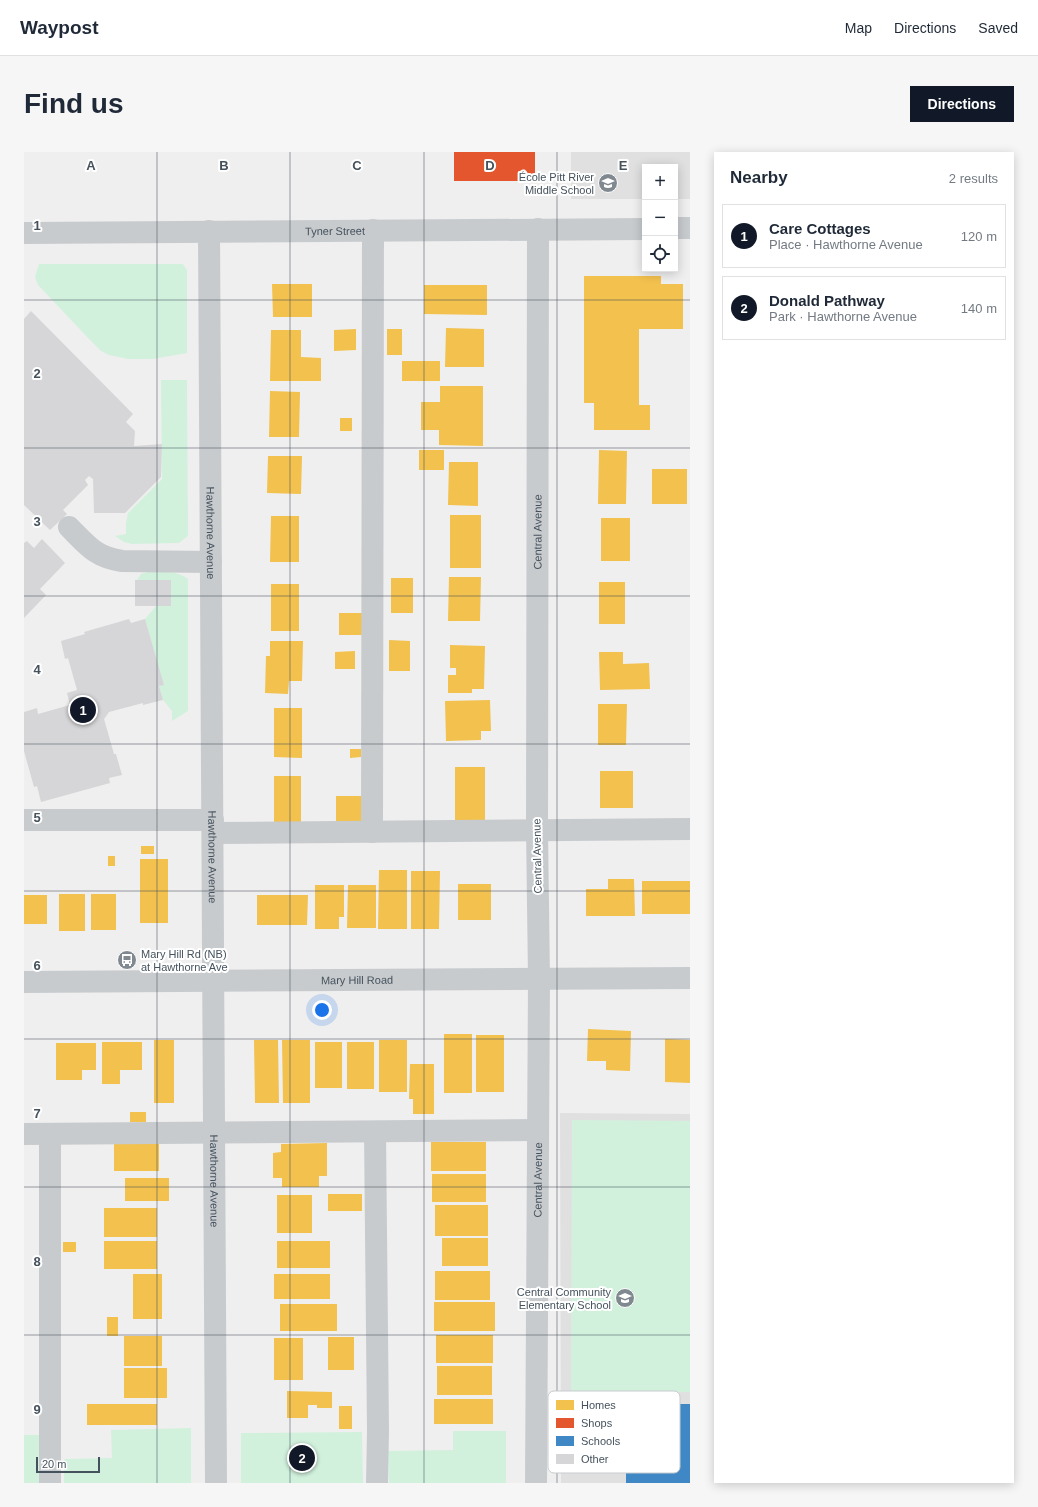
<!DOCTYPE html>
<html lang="en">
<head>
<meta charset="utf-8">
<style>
	:root { --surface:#fff; --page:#f6f6f7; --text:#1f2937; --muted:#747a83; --line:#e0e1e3; --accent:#111827 }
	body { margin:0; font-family:Helvetica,sans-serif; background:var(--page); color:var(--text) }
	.controls { position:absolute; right:12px; top:12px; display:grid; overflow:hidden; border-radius:0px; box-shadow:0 2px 10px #0003 }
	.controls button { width:36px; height:36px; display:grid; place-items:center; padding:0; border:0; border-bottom:1px solid var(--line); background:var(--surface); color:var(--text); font:20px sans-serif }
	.scale { position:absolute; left:12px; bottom:10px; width:64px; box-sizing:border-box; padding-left:4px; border:2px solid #45525d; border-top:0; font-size:11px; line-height:14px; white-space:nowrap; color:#45525d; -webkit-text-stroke:3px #fff; paint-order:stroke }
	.you { position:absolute; left:298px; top:858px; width:14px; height:14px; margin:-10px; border:3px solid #fff; border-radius:50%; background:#1a73e8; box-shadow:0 0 0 6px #1a73e833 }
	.badge { display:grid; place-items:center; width:26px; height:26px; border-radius:50%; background:var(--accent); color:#fff; font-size:13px; font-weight:700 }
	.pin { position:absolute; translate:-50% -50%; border:2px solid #fff; box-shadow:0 1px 4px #0006 }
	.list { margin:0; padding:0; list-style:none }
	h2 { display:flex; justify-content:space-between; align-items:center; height:52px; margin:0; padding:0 16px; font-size:17px }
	h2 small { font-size:13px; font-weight:400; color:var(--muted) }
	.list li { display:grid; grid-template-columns:26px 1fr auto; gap:12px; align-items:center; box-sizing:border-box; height:64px; margin:0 8px 8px; padding:0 8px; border:1px solid var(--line); border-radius:0px }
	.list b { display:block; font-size:15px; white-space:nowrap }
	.list p { margin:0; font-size:13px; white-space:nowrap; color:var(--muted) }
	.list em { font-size:13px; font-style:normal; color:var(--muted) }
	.icon { flex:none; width:22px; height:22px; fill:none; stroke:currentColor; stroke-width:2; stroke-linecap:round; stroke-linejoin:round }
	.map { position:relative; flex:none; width:666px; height:1331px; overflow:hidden; border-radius:0px }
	header { display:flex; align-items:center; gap:24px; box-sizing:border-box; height:56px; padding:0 20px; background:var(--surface); border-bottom:1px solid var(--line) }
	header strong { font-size:19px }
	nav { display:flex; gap:22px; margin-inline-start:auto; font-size:14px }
	.intro { display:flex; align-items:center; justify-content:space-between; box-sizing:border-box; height:96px; padding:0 24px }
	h1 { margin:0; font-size:28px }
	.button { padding:10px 18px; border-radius:0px; background:var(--accent); color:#fff; font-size:14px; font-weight:700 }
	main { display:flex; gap:24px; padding:0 24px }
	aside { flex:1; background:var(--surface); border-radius:0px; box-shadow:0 2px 10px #0003 }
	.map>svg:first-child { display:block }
	.education { fill:#e1e0e1 }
	.green { fill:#d1f1dd }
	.homes { fill:#f2c14e }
	.shops { fill:#e4572e }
	.schools { fill:#3f88c5 }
	.building { fill:#d6d6d8 }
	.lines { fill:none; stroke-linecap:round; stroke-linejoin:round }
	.minor { stroke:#c8cbce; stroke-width:22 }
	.grid { fill:none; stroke:#45525d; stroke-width:1; stroke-opacity:0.55 }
	.labels { text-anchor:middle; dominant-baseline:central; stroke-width:4; stroke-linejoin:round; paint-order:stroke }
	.poi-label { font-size:11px; fill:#45525d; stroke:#fff; text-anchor:end }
	.street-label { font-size:11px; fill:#45525d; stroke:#fff }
	.key { fill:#fff; stroke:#c7cbce; stroke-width:1 }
	.key-label { font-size:11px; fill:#45525d }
	.grid-label { font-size:13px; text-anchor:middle; font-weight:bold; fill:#45525d; stroke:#fff; stroke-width:4; stroke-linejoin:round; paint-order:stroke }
</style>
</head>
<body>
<header>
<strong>Waypost</strong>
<nav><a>Map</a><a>Directions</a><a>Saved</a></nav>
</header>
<div class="intro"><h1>Find us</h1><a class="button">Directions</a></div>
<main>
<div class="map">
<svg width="666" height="1331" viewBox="0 0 666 1331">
	<rect width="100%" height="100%" fill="#f0efef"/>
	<path class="education" d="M547,0H666V47H651V15H621V47H547Z
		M536,961L666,962V1331H537Z"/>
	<path class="green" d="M15,112H159L163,118V201L129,207H104L85,203L77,199L65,187L14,133L11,125Z
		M137,228H163L164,384L155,391L108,392L100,390L91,384L102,382V371L104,361L138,327Z
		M123,420C138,420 152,418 164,427V559L148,569V559L139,548L135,534L139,532L121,467L132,454H147V428H113L117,422Z
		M548,968L666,969V1240L547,1242Z
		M167,1276V1331H40V1307L88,1306L87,1278Z
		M429,1279H482V1331H365L364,1299L429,1298Z
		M338,1280L339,1331H217V1281Z
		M0,1283H15V1331H0Z"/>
	<path class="homes" d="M560,124H637V132H659V177H615V253H626V278H570V251H560Z
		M248,132H288V165H249Z
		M400,133H463V163L400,162Z
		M422,176L460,177V215H421Z
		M332,177V198L310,199V178Z
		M363,177H378V203H363Z
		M247,178H277V205L297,206V229H246Z
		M378,209H416V229H378Z
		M416,234H459V294L415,293V278H397V250H416Z
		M246,239L276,240L275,285H245Z
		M316,266H328V279H316Z
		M395,298H420V318H395Z
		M575,298L603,299L602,352H574Z
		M244,304H278L277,342L243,341Z
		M425,310H454V354L424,353Z
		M628,317H663V352H628Z
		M426,363H457V416H426Z
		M247,364H275V410H246Z
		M577,366H606V409H577Z
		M425,425H457L456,469H424Z
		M367,426H389V461H367Z
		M575,430H601V472H575Z
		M247,432H275V479H247Z
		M315,461H339V483H315Z
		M365,488L386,489V519H365Z
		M246,489H279L278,529H265L264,542L241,541L242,504H246Z
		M426,493L461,494L460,537H448V541H424V523H432V516H426Z
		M331,499V517H311V500Z
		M575,500H599V512L625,511L626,537L576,538Z
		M466,548L467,579H457V588L422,589L421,549Z
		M574,552H603L602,593H574Z
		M250,556H278V606L250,605Z
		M326,597H337V605L326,606Z
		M431,615H461V670H431Z
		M576,619H609V656H576Z
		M250,624H277V670H250Z
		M312,644H340V670H312Z
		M117,694H130V702H117Z
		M84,704H91V714H84Z
		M116,707H144V771H116Z
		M355,718H383V777H354Z
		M387,719H416L415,777H387Z
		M584,727H610L611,764H562V737H584Z
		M618,729H666V762H618Z
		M434,732H467V768H434Z
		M291,733H320V765H315V777H291Z
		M324,733H352V776H323Z
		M35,742H61V779H35Z
		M67,742H92V778H67Z
		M0,743H23V772H0Z
		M233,743H284L283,773H233Z
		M564,877L607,879L606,919L582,918V909H563Z
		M420,882H448V941H420Z
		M452,883H480V940H452Z
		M641,887L666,888V931L641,930Z
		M130,888H150V951H130Z
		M230,888H254L255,951H231Z
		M258,888H286V951H259Z
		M355,888H383V940H355Z
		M78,890H118V918H96V932H78Z
		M291,890H318V936H291Z
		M323,890H350V937H323Z
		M32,891H72V918H58V928H32Z
		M386,912H410V962H389V947H385Z
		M106,960H122V970H106Z
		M407,990H462V1019H407Z
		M303,991V1024H295V1035H258V1026H249V1001L257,1000V992Z
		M90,992H135V1019H90Z
		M408,1022H462V1050H408Z
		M101,1026H145V1049H101Z
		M304,1042H338V1059H304Z
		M253,1043H288V1081H253Z
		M411,1053H464V1084H411Z
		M80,1056H133V1085H80Z
		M418,1086H464V1114H418Z
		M80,1089H133V1117H80Z
		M253,1089H306V1116H253Z
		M39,1090H52V1100H39Z
		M411,1119H466V1148H411Z
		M109,1122H138V1167H109Z
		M250,1122H306V1147H250Z
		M410,1150H471V1179H410Z
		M256,1152H313V1179H256Z
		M83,1165H94V1184H83Z
		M412,1183H469V1211H412Z
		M100,1184H138V1214H100Z
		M304,1185H330V1218H304Z
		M250,1186H279V1228H250Z
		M413,1214H468V1243H413Z
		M100,1216H143V1246H100Z
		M263,1239L308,1240V1256H293V1253H284V1266H263Z
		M410,1247H469V1272H410Z
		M63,1252H133V1273H63Z
		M315,1254H328V1277H315Z"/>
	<path class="shops" d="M430,0H511V29H430Z"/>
	<path class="schools" d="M626,1252H666V1331H602V1271H626Z"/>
	<path class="building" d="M7,159L109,262L102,270L111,279L110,294L138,292L137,325L101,361H70L69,327L65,324L61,328L64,333L39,358L43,362L26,378L0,353V167Z
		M18,387L41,411L16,437L22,443L0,466V391L3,389L10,396Z
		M111,428H147V454H111Z
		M105,467L107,471L121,467L140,533L135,534L139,548L119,553V551L85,560L80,567L90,602H92L98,623L85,626L86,631L17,650L13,634L10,635L0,599V560L13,556L14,562L46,553L43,541L53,538L44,506L41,507L37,489L61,482L60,480Z"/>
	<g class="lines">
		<g class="minor">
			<path d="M651,76H666"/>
			<path id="s1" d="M185,79L192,1331"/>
			<path id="s2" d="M0,81L621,77"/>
			<path d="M45,375C63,393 71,405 98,409L187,410"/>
			<path d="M0,668H189"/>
			<path d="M348,680L349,78"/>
			<path d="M189,681L666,677"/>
			<path id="s3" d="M0,830L666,826"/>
			<path d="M351,980L354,1279L353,1331"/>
			<path d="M0,982L514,978"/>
			<path d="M26,1331V982"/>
			<path id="s4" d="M512,1331L515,827L513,678L514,77"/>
		</g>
	</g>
	<path class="grid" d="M133,0V1331M266,0V1331M400,0V1331M533,0V1331M0,148H666M0,296H666M0,444H666M0,592H666M0,739H666M0,887H666M0,1035H666M0,1183H666"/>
	<defs>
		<symbol id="school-disc" viewBox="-11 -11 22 22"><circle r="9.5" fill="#818990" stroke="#fff"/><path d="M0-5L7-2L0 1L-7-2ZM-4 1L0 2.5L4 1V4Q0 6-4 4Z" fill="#fff"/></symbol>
		<symbol id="bus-disc" viewBox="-11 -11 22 22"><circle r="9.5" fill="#818990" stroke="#fff"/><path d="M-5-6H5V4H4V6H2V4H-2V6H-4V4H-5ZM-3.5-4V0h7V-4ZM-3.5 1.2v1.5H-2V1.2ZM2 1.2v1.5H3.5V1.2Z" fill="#fff"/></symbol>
	</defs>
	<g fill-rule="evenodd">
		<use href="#school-disc" x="573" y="20" width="22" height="22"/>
		<use href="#bus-disc" x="92" y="797" width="22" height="22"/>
		<use href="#school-disc" x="590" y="1135" width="22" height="22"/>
	</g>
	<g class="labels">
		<g class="poi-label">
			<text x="570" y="25">École Pitt River<tspan x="570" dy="13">Middle School</tspan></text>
			<text x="117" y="802" text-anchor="start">Mary Hill Rd (NB)<tspan x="117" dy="13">at Hawthorne Ave</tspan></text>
			<text x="587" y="1140">Central Community<tspan x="587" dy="13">Elementary School</tspan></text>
		</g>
		<g class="street-label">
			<text stroke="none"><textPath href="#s2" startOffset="311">Tyner Street</textPath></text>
			<text stroke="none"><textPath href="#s4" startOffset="951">Central Avenue</textPath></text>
			<text stroke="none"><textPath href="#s1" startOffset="302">Hawthorne Avenue</textPath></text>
			<text transform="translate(513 704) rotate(-91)">Central Avenue</text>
			<text stroke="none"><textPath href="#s1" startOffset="626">Hawthorne Avenue</textPath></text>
			<text stroke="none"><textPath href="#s3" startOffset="333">Mary Hill Road</textPath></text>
			<text stroke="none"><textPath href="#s4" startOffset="303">Central Avenue</textPath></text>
			<text stroke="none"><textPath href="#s1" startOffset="950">Hawthorne Avenue</textPath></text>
		</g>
	</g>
	<rect x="524" y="1239" width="132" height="82" rx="6" class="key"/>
	<rect x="532" y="1248" width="18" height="10" fill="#f2c14e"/>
	<rect x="532" y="1266" width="18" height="10" fill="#e4572e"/>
	<rect x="532" y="1284" width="18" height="10" fill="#3f88c5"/>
	<rect x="532" y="1302" width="18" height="10" fill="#d6d6d8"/>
	<g class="key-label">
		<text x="557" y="1257">Homes</text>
		<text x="557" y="1275">Shops</text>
		<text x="557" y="1293">Schools</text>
		<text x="557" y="1311">Other</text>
	</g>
	<g class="grid-label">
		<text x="67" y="18">A</text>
		<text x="200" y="18">B</text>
		<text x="333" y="18">C</text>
		<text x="466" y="18">D</text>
		<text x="599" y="18">E</text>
		<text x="13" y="78">1</text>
		<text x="13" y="226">2</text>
		<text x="13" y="374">3</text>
		<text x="13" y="522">4</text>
		<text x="13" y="670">5</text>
		<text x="13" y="818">6</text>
		<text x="13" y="966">7</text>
		<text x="13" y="1114">8</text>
		<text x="13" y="1262">9</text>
	</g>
</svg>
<div class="controls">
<button>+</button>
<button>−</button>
<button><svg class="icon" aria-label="locate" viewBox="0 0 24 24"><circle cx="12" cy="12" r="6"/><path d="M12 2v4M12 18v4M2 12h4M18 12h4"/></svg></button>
</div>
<div class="scale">20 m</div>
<div class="you"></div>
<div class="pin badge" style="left:59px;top:558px">1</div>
<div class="pin badge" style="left:278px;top:1306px">2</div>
</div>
<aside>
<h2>Nearby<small>2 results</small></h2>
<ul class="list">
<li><span class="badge">1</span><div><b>Care Cottages</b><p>Place · Hawthorne Avenue</p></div><em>120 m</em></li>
<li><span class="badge">2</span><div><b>Donald Pathway</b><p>Park · Hawthorne Avenue</p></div><em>140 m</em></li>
</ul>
</aside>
</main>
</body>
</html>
